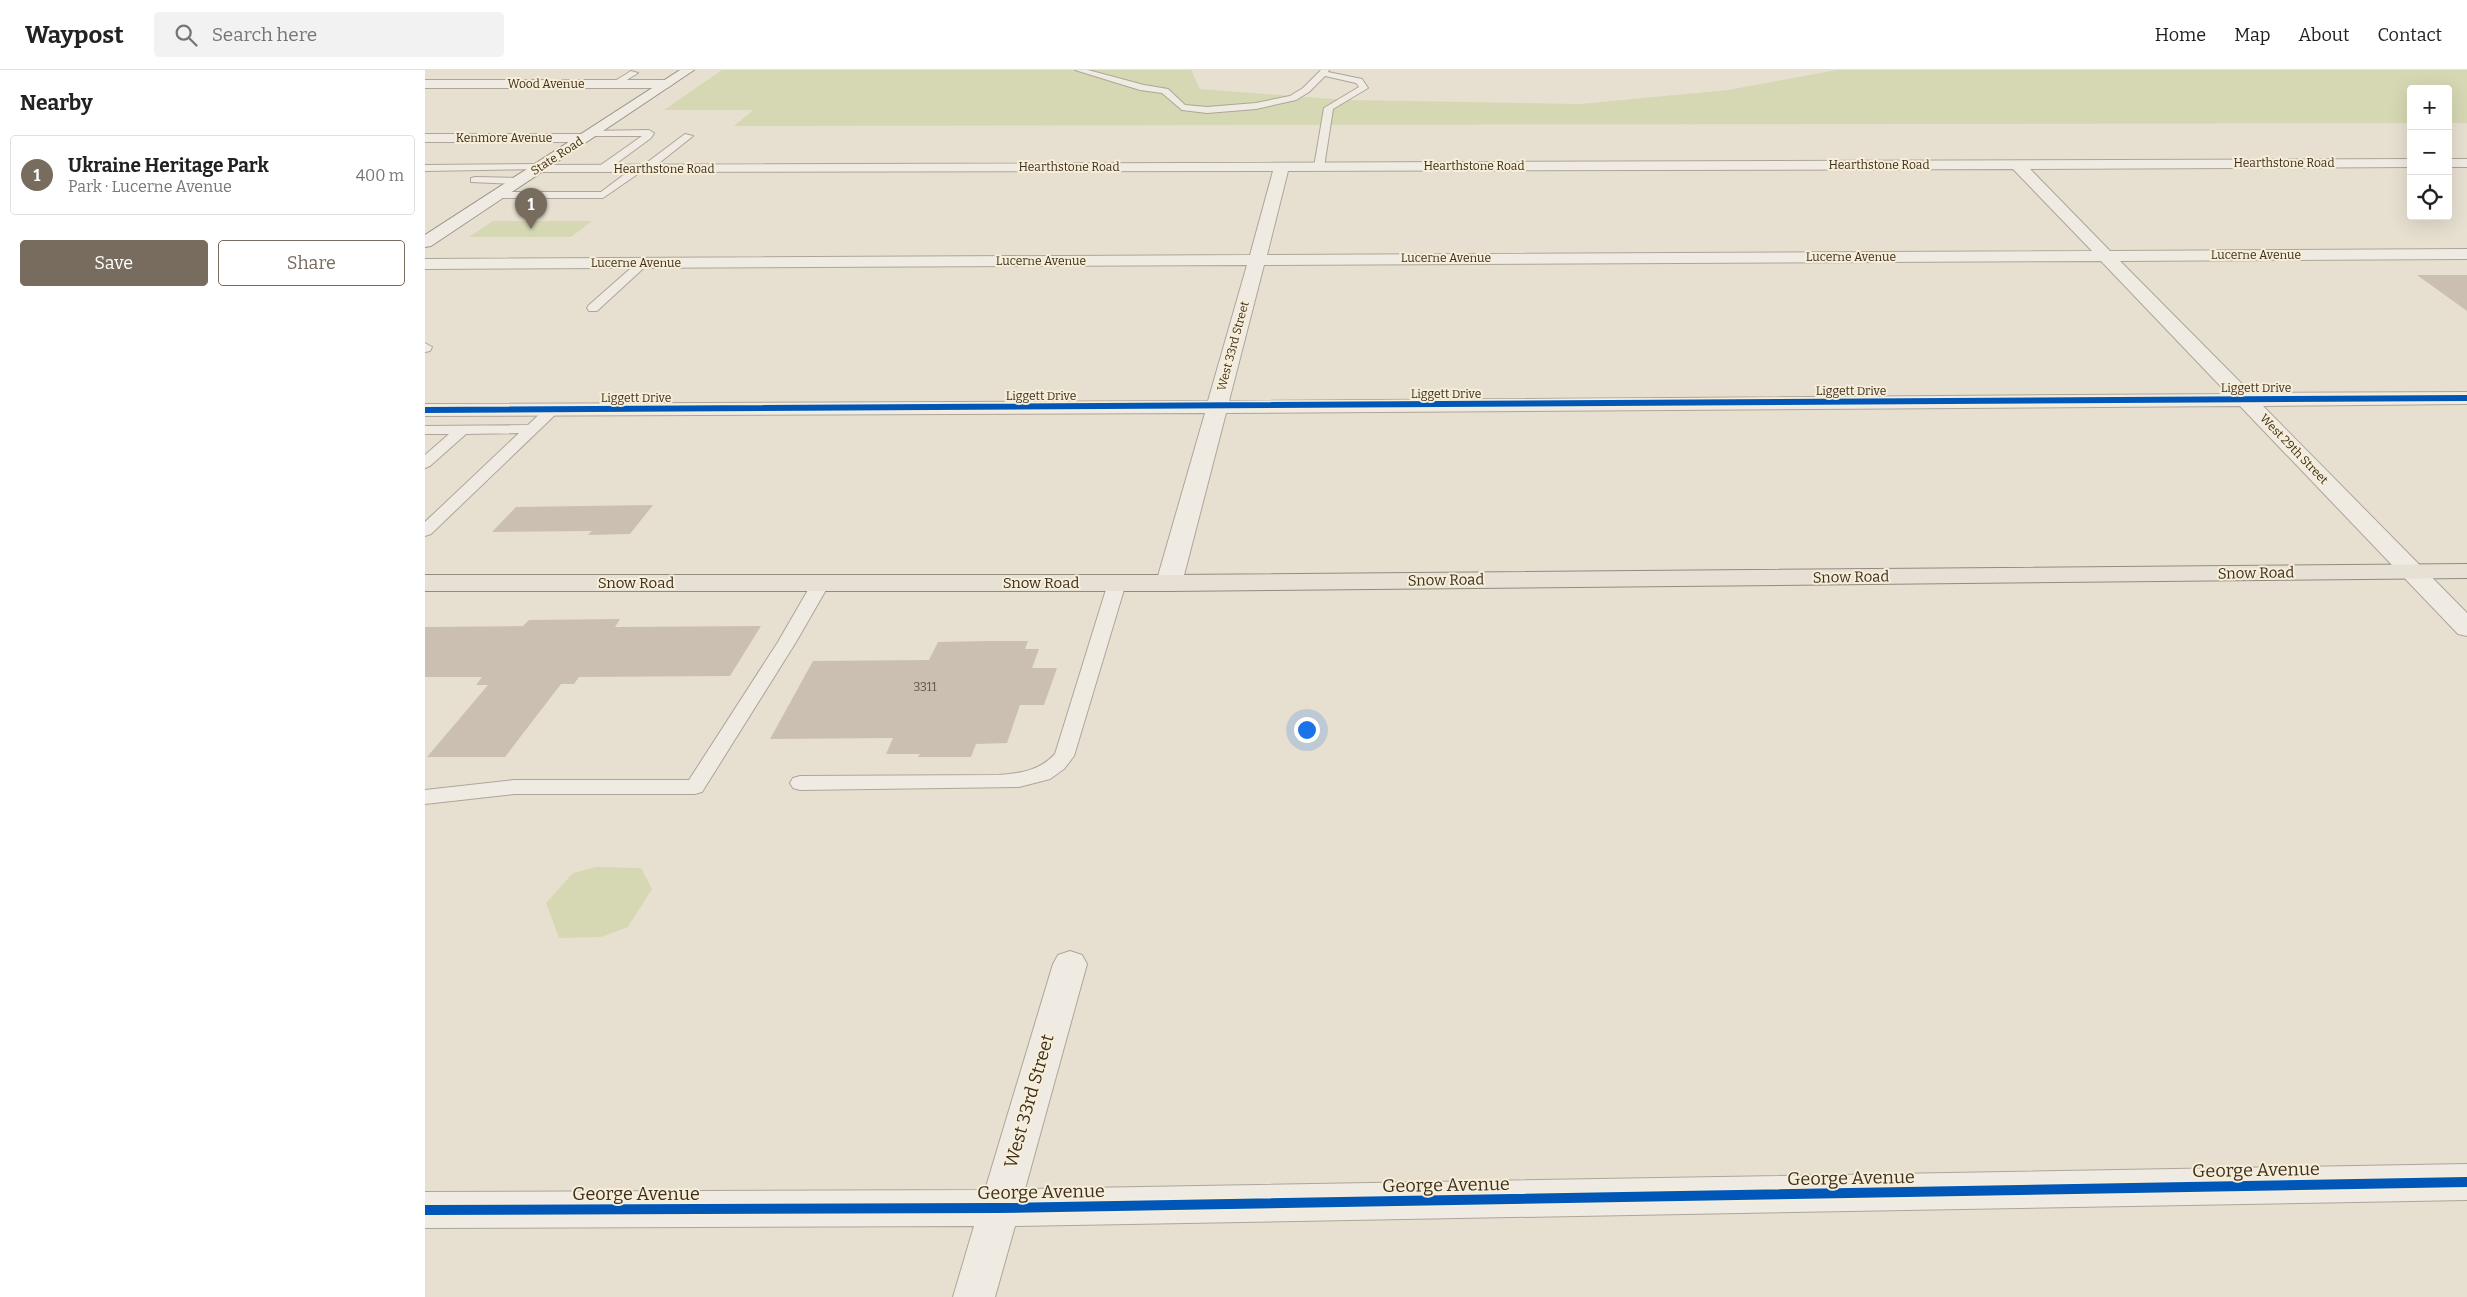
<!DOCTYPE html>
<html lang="en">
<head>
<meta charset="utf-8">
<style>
	:root { --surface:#fff; --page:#f2f2f2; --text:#222; --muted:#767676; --line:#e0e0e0; --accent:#786c5e }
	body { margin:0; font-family:Bitter,serif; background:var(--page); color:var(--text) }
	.controls { position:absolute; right:15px; top:15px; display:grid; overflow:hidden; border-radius:5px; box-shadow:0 5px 20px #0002 }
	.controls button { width:45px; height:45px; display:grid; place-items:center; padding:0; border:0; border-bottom:1px solid var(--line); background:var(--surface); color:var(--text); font:25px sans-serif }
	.you { position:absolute; left:881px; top:659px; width:18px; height:18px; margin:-12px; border:4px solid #fff; border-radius:50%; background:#1a73e8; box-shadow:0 0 0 8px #1a73e833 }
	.badge { display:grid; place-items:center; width:32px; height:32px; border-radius:50%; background:var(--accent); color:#fff; font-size:16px; font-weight:700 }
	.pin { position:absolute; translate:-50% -41px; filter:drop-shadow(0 1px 2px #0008) }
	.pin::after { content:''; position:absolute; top:26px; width:18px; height:15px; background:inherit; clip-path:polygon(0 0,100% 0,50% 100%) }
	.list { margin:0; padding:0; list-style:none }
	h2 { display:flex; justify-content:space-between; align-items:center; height:65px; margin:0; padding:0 20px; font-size:21px }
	h2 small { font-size:16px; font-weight:400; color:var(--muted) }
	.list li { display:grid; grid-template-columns:32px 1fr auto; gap:15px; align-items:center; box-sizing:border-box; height:80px; margin:0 10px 10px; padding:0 10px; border:1px solid var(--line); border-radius:5px }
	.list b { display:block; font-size:19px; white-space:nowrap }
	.list p { margin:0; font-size:16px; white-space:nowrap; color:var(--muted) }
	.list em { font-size:16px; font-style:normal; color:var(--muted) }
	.actions { display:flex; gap:10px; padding:15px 20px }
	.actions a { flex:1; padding:11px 0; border:1px solid var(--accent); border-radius:5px; text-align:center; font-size:18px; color:var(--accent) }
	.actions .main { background:var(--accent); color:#fff }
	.icon { flex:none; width:28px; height:28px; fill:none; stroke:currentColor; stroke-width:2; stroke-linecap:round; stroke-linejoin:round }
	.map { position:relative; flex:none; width:2042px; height:1227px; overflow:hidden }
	header { display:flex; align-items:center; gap:30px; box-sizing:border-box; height:70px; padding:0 25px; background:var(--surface); border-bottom:1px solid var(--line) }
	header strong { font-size:24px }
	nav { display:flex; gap:28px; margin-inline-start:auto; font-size:18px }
	.search { width:350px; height:45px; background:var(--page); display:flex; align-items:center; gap:12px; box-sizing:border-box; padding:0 18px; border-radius:5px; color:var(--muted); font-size:19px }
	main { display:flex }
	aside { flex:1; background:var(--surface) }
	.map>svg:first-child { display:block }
	.green { fill:#d6d7b3 }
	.building { fill:#cbbfb2 }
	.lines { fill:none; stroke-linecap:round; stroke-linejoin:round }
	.service-casing { stroke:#ada599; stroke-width:2 }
	.minor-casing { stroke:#ada599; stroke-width:2 }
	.secondary-casing { stroke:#9c958a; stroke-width:2 }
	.primary-casing { stroke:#928b80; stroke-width:2 }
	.service { fill:#efebe3; fill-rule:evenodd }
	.minor { fill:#efebe3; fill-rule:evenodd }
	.secondary { fill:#efebe3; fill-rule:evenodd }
	.primary { fill:#e6e1d4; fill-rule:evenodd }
	.cycleway-far1-casing { stroke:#f7eed8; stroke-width:9 }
	.cycleway-casing { stroke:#f7eed8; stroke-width:13 }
	.cycleway-far1 { stroke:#0057b8; stroke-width:6 }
	.cycleway { stroke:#0057b8; stroke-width:10 }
	.labels { text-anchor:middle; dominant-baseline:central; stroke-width:4; stroke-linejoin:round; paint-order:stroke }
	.far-street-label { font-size:12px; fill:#3d2e20; stroke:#f7eed8 }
	.number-label { font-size:12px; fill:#605244 }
	.street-label { font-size:15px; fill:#3d2e20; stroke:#f7eed8 }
	.near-street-label { font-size:18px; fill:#3d2e20; stroke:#f7eed8 }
</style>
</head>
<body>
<header>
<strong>Waypost</strong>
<div class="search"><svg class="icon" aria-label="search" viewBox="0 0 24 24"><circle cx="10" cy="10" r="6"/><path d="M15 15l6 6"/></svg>Search here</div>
<nav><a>Home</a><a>Map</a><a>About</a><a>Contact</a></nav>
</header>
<main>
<aside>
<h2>Nearby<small></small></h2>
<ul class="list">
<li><span class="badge">1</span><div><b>Ukraine Heritage Park</b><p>Park · Lucerne Avenue</p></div><em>400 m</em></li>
</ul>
<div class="actions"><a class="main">Save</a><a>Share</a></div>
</aside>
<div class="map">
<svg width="2042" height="1227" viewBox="0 0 2042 1227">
	<rect width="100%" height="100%" fill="#e7e0d1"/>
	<path class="green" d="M297,0H766L775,19L920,30L1155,34L1303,20L1412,0H2042V53H2023V19H1986V53L309,56L328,40H239Z
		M68,151H167L146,167H44Z
		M172,797L216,798L227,819L203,857L176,867L134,868L121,833L148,803Z"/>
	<path class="building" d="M1992,205H2042V241Z
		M228,435L205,464L163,465L167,461L67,462L91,437Z
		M195,549L190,557L336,556L305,606L154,607L149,614H136L80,687H2L63,615H51L57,607H0V557L98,556L104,550Z
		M563,571H603L600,579H614L607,598H632L619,635H595L582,673L551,674L546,687H493L495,684H461L468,668L345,669L388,591L504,590L513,572Z"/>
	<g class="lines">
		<defs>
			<path id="service" d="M650,0H663L719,15L743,19L760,35L782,37L831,33L865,26L878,18L896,0H904L903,2L937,9L943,18L908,39L899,97L894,100L889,97L899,38L934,17L931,13L900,6L884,22L871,30L831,39L782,43L757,40L737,23L715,20Z
				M206,1L213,3L192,16L185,14Z
				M224,60L229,63L226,68L181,101H173V97L217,66H167L162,63L164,61Z
				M260,64L268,66L224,101H217L178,128H72L67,125L72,122H176L209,97H216Z
				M115,94L119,95V99L0,101V95Z
				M50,107L94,108L99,111L94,114L46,112V108Z
				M218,190L222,191V195L172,241H164L162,238L164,235L214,191Z
				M0,273L7,277L5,281L0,282Z
				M127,336L134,340L132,343L6,464L0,466V452L94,363L41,364L5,396L0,398V385L24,364H0V356L103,355L122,337Z
				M396,508L402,509L405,513L371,572L277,722L270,724H89L0,734V720L89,710H264L353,572L387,513L390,509Z
				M692,508L698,509L701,513L649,686L639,699L625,709L594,717L375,720L368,718L365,713L368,708L375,706L574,705C596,703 614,701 630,684L683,513L686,509Z"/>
			<path id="minor" d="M0,10H242L248,14L242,18H0Z
				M0,64H159L166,68L159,72H0Z
				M1986,89V97L1605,99L1685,181L2042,179V189L1695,191L1826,323L2042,322V334L1838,336L2042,543V566L2033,564L1815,336L801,343L757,513L753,518L744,521L735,518L731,513L780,343L0,346V334L783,331L822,195L0,199V189L825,185L848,101L107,102L105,99L112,95ZM1588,99L1667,181L842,185L863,101ZM1676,191L1803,324L804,331L839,195Z
				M2023,89H2042V97H2023Z
				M645,881L657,885L662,894L600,1119L2042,1094V1130L590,1156L570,1227H528L549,1156L0,1158V1122L560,1120L628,894L633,885Z"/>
			<path id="secondary" d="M255,0H269L6,176L0,177V165Z"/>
			<path id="primary" d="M2042,494V508L744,521H0V505H744Z"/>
		</defs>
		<use href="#service" class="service-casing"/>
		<use href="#minor" class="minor-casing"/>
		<use href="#secondary" class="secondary-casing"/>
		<use href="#primary" class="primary-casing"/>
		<use href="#service" class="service"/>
		<use href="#minor" class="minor"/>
		<use href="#secondary" class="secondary"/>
		<use href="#primary" class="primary"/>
		<defs>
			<path id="cycleway-far1" d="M0,340L2042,328"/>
			<path id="cycleway" d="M0,1140L573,1138L2042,1112"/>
		</defs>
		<use href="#cycleway-far1" class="cycleway-far1-casing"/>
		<use href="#cycleway" class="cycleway-casing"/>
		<use href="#cycleway-far1" class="cycleway-far1"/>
		<use href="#cycleway" class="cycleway"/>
	</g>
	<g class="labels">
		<g class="far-street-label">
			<text x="121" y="14">Wood Avenue</text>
			<text x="79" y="68">Kenmore Avenue</text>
			<text transform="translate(132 86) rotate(-33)">State Road</text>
			<text x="1859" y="93">Hearthstone Road</text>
			<text x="1454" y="95">Hearthstone Road</text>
			<text x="1049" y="96">Hearthstone Road</text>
			<text x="644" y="97">Hearthstone Road</text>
			<text x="239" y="99">Hearthstone Road</text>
			<text x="1831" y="185">Lucerne Avenue</text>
			<text x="1426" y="187">Lucerne Avenue</text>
			<text x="1021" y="188">Lucerne Avenue</text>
			<text x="616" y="191">Lucerne Avenue</text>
			<text x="211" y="193">Lucerne Avenue</text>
			<text transform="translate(808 276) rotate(-75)">West 33rd Street</text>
			<text x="1831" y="318">Liggett Drive</text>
			<text x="1426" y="321">Liggett Drive</text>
			<text x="1021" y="324">Liggett Drive</text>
			<text x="616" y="326">Liggett Drive</text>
			<text x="211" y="328">Liggett Drive</text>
			<text transform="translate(1869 379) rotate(46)">West 29th Street</text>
		</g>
		<g class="number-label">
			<text x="500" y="617">3311</text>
		</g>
		<g class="street-label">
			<text transform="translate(1831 503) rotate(-1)">Snow Road</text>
			<text transform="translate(1426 507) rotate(-1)">Snow Road</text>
			<text transform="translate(1021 510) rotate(-1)">Snow Road</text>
			<text x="211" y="513">Snow Road</text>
			<text x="616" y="513">Snow Road</text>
		</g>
		<g class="near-street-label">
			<text transform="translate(604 1031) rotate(-74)">West 33rd Street</text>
			<text transform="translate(1831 1100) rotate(-1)">George Avenue</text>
			<text transform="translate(1426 1108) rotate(-1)">George Avenue</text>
			<text transform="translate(1021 1115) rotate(-1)">George Avenue</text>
			<text transform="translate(616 1122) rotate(-1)">George Avenue</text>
			<text x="211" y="1124">George Avenue</text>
		</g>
	</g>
</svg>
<div class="controls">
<button>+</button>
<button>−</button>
<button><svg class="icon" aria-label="locate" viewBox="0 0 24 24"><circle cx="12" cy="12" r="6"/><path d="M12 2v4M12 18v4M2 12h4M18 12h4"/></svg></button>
</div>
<div class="you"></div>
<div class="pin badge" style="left:106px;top:159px">1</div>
</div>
</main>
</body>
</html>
